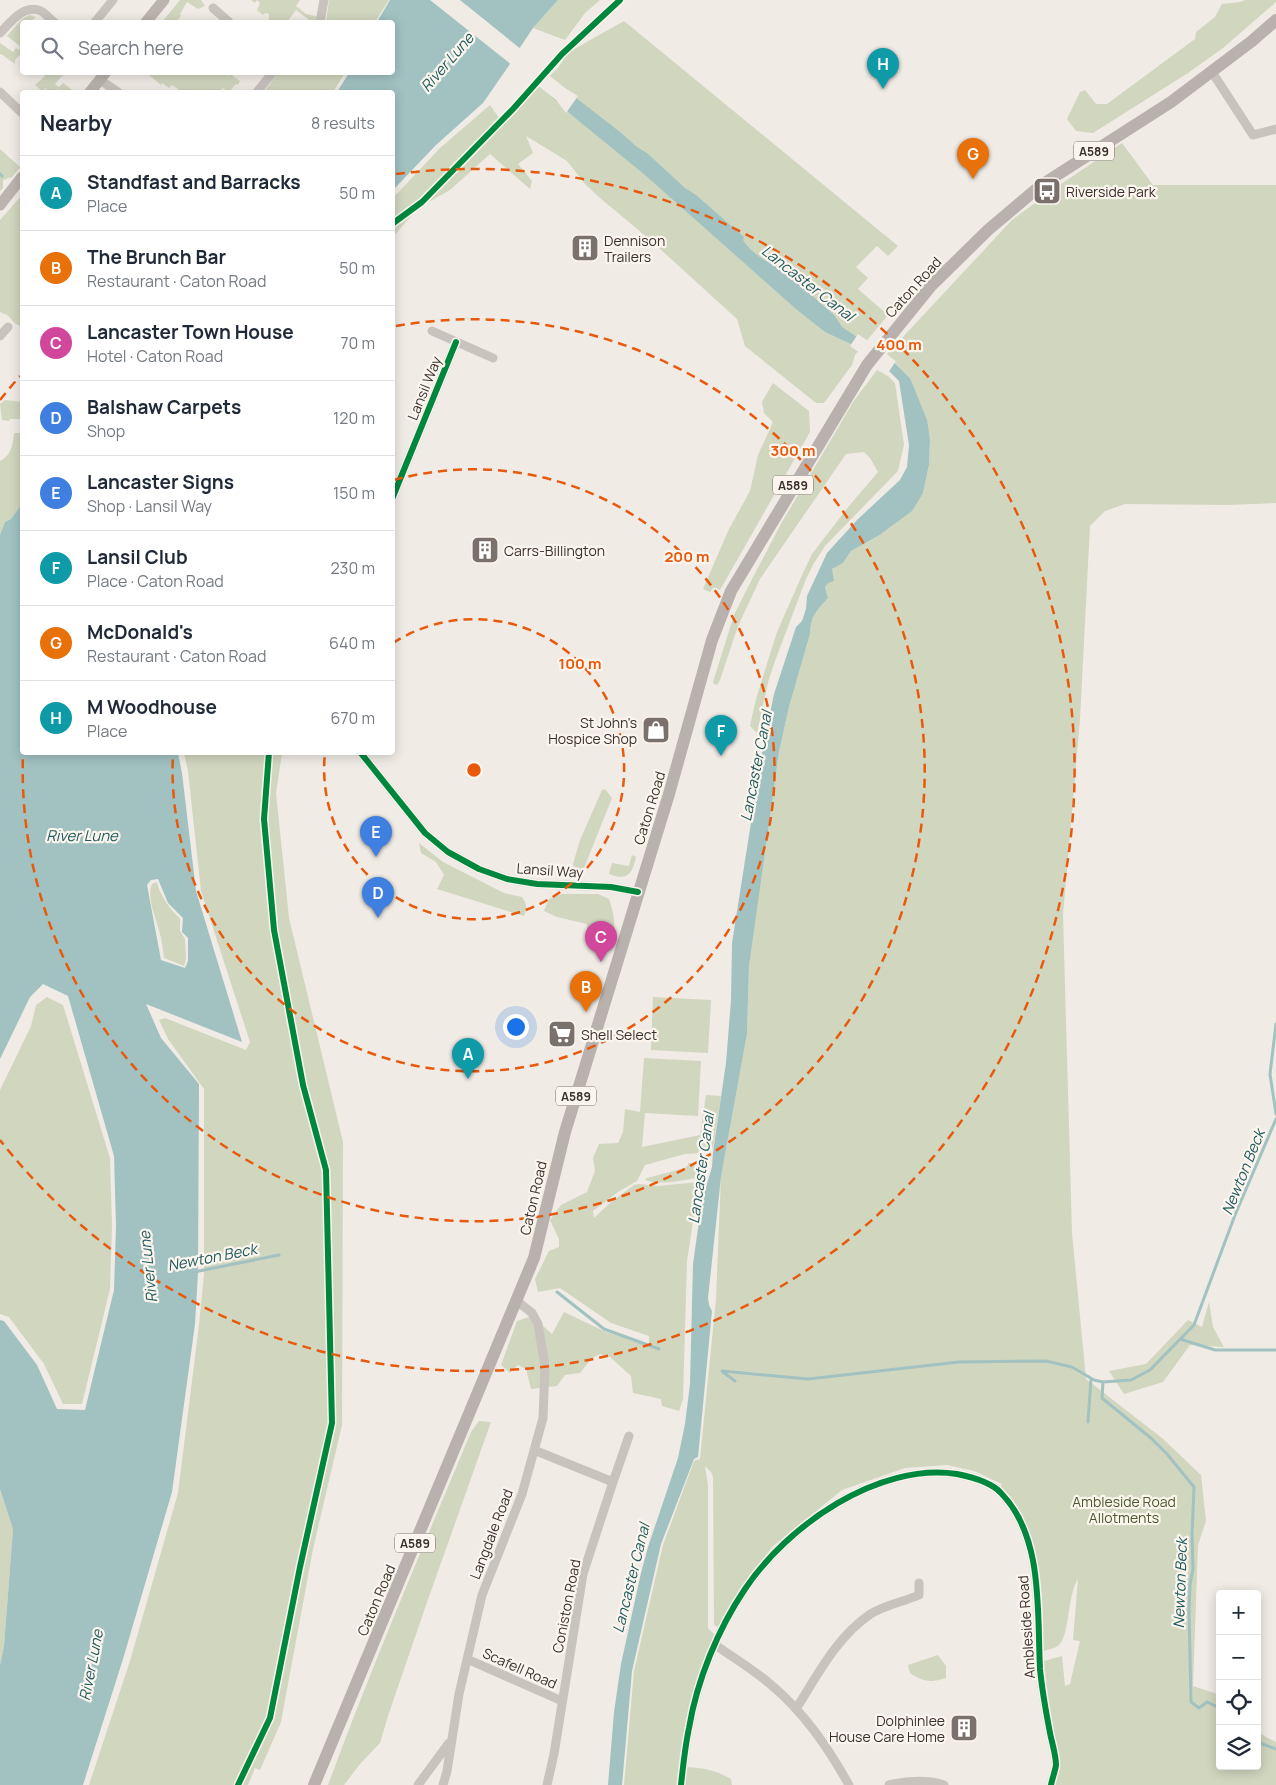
<!DOCTYPE html>
<html lang="en">
<head>
<meta charset="utf-8">
<style>
	:root { --surface:#fff; --page:#f6f6f7; --text:#1f2937; --muted:#747a83; --line:#e0e1e3; --accent:#7a716c }
	body { margin:0; font-family:Manrope,sans-serif; background:var(--page); color:var(--text) }
	.controls { position:absolute; right:15px; bottom:15px; display:grid; overflow:hidden; border-radius:5px; box-shadow:0 2px 12px #0003 }
	.controls button { width:45px; height:45px; display:grid; place-items:center; padding:0; border:0; border-bottom:1px solid var(--line); background:var(--surface); color:var(--text); font:25px sans-serif }
	.you { position:absolute; left:515px; top:1026px; width:18px; height:18px; margin:-12px; border:4px solid #fff; border-radius:50%; background:#1a73e8; box-shadow:0 0 0 8px #1a73e833 }
	.badge { display:grid; place-items:center; width:32px; height:32px; border-radius:50%; background:var(--accent); color:#fff; font-size:16px; font-weight:700 }
	.pin { position:absolute; translate:-50% -41px; filter:drop-shadow(0 1px 2px #0008) }
	.pin::after { content:''; position:absolute; top:26px; width:18px; height:15px; background:inherit; clip-path:polygon(0 0,100% 0,50% 100%) }
	.list { margin:0; padding:0; list-style:none }
	h2 { display:flex; justify-content:space-between; align-items:center; height:65px; margin:0; padding:0 20px; font-size:21px }
	h2 small { font-size:16px; font-weight:400; color:var(--muted) }
	.list li { display:grid; grid-template-columns:32px 1fr auto; gap:15px; align-items:center; box-sizing:border-box; height:75px; padding:0 20px; border-top:1px solid var(--line) }
	.list b { display:block; font-size:19px; white-space:nowrap }
	.list p { margin:0; font-size:16px; white-space:nowrap; color:var(--muted) }
	.list em { font-size:16px; font-style:normal; color:var(--muted) }
	.icon { flex:none; width:28px; height:28px; fill:none; stroke:currentColor; stroke-width:2; stroke-linecap:round; stroke-linejoin:round }
	.map { position:relative; flex:none; width:1276px; height:1785px; overflow:hidden }
	.search { position:absolute; background:var(--surface); box-shadow:0 2px 12px #0003; left:20px; top:20px; width:375px; height:55px; display:flex; align-items:center; gap:12px; box-sizing:border-box; padding:0 18px; border-radius:5px; color:var(--muted); font-size:19px }
	.panel { position:absolute; background:var(--surface); box-shadow:0 2px 12px #0003; left:20px; top:90px; width:375px; height:665px; border-radius:5px }
	.map>svg:first-child { display:block }
	.green { fill:#d1d6bf }
	.water { fill:#a1c2c1; fill-rule:evenodd }
	.pier { fill:#f0ebe5 }
	.lines { fill:none; stroke-linecap:round; stroke-linejoin:round }
	.stream { stroke:#a1c2c1; stroke-width:3 }
	.street { stroke:#c9c3be; stroke-width:9 }
	.secondary { stroke:#bab3ae; stroke-width:11 }
	.primary { stroke:#b8b1ad; stroke-width:12 }
	.cycleway-casing { stroke:#fbf5ee; stroke-width:9 }
	.cycleway { stroke:#00873e; stroke-width:6 }
	.ring { fill:none; stroke:#e8590c; stroke-width:2.5; stroke-dasharray:9 6 }
	.labels { text-anchor:middle; dominant-baseline:central; stroke-width:4.5; stroke-linejoin:round; paint-order:stroke }
	.shield { fill:#fbf5ee; stroke:#756b66; stroke-width:1 }
	.shield-label { font-size:12px; font-weight:bold; fill:#3b302b }
	.poi-label { font-size:14px; fill:#3b302b; stroke:#fbf5ee; text-anchor:start }
	.street-label { font-size:14px; fill:#3b302b; stroke:#fbf5ee }
	.park-label { font-size:14px; fill:#4a5a2e; stroke:#fbf5ee }
	.water-label { font-size:15px; font-style:italic; fill:#1f5a5e; stroke:#fbf5ee }
	.centre { fill:#e8590c; stroke:#fbf5ee; stroke-width:2.5 }
	.ring-label { font-size:15px; text-anchor:middle; font-weight:bold; fill:#e8590c; stroke:#fbf5ee; stroke-width:4.5; stroke-linejoin:round; paint-order:stroke }
</style>
</head>
<body>
<div class="map">
<svg width="1276" height="1785" viewBox="0 0 1276 1785">
	<rect width="100%" height="100%" fill="#f0ebe5"/>
	<path class="green" d="M180,0H201L205,6L198,9L187,2L180,14L181,16L176,22H162Z
		M251,0H300L296,6L306,14L319,17L317,22H312L296,10L287,22H266L269,19V14L265,13L263,15L257,10L260,3L257,0L255,3Z
		M329,0H389L375,22H326Z
		M558,0H600L585,13L565,40L533,28Z
		M1245,0H1276V2L1223,48L1188,73L1093,133L1076,131L1067,119L1080,92L1085,90L1096,104H1107L1195,39L1196,32L1215,17L1222,4L1240,2Z
		M30,15L36,17L30,22H22V54L21,53L15,60V64L1,54L0,55V43L13,52L16,48L19,50L21,47L7,36L23,18Z
		M624,21L898,246L888,256L877,246L856,267L868,278L858,289L888,315L855,355L852,365L824,403H816L745,346L737,319L648,238L600,198L585,184L567,161L526,136L533,153L518,164L532,181L530,189L490,154L450,190L418,208L393,237V198L440,148L490,105L502,122L557,69L569,52Z
		M42,73H64L66,74L62,76L55,84L59,87L63,83L75,92H62L58,89L55,92H48L46,88L42,91L35,85L45,76Z
		M149,73L227,72L228,76L232,73L233,76L240,81L238,85L236,84L229,92L223,88L218,92H182L172,85L169,88L162,83L161,85L149,75Z
		M278,73V72L345,73L333,92H264Z
		M1122,143L1153,185H1276V503L1228,505L1125,504L1105,511L1090,526L1080,719L1063,915L1072,1233L1086,1379L1162,1438L1201,1475L1206,1521L1198,1545L1193,1686L1220,1695V1766H1257V1731L1266,1737L1276,1742V1785H1051L1056,1765L1044,1661L1062,1656L1065,1686L1070,1684L1080,1641L1073,1640L1078,1579C1067,1595 1070,1635 1059,1645C1056,1648 1049,1649 1044,1651L1040,1581L1032,1555L999,1488L1002,1484L974,1471L947,1465L905,1468L842,1490L773,1546L740,1588L720,1628L714,1625L713,1477L711,1472L705,1466L708,1485V1628L715,1635L695,1691L685,1727L676,1785H624L634,1671L663,1545L694,1461L700,1459L716,1299L721,1177L747,1034L749,966L759,888L779,752L789,707L810,634C810,617 817,610 828,598L825,587L832,569L843,563L851,551L878,536L923,493L929,465L930,440L910,378L887,354L1012,220L1061,184Z
		M0,149L20,167L12,177L3,180V188L0,191Z
		M22,195V326C12,324 14,320 7,315C5,314 2,313 0,312V220Z
		M877,370L888,376L895,383L904,445L898,471L825,546L814,563L806,579L775,661L768,682L757,733L750,726L756,699L777,632L803,573L812,554L849,506L878,472L870,458L864,452L846,454L760,579L738,626L720,680L717,685L714,684L713,682L734,615L750,583L782,522L838,428L853,402Z
		M773,383L809,411L810,432L720,590L714,587L710,592L703,589L729,529L750,491L758,455L773,422L764,413L762,402Z
		M5,400L22,402V419H10L9,421L2,420L0,404Z
		M14,433H22V504L11,519L5,522L0,535V461C11,456 13,444 14,433Z
		M184,753H282L276,793L289,918L343,1142L342,1425L313,1549L281,1722L260,1770L255,1768L248,1785H89L130,1661L178,1493L199,1325L204,1274V1089L168,1039L159,1020L165,1018L246,1050L250,1042L201,891L188,771Z
		M605,789L612,798L584,868L580,875H576L573,864L580,840L602,790Z
		M419,843L443,862L504,893L522,897C527,904 527,908 524,916L437,889L444,875L436,862L421,853Z
		M632,855L636,857C632,875 627,881 609,874L612,863L629,866Z
		M157,882C161,898 169,907 180,919V931L185,939L186,959L184,966L164,958C163,950 162,942 160,934C157,919 146,899 152,884Z
		M562,894H598L609,899C616,919 616,932 610,951L588,944L587,924L557,917L544,911L549,899Z
		M47,997L63,1005L110,1158L112,1226L110,1289L82,1404H63L44,1364L9,1317L0,1314V1090L31,1026L36,1005Z
		M653,997L711,1000L708,1053L651,1050Z
		M644,1058L701,1061L698,1116L645,1113L642,1147L700,1135L706,1095L721,1096L713,1148L703,1153L685,1154L645,1165L637,1181L618,1192L593,1211L594,1218L610,1203L634,1185L639,1184L658,1186L699,1182L687,1261L683,1399L679,1411L662,1406L661,1399L633,1393L631,1376L610,1357L600,1354L592,1358L580,1373L565,1375L557,1386L531,1389L526,1369L518,1365L510,1373L501,1365L517,1321L532,1316L552,1334L564,1312L606,1332L649,1345V1336L611,1323L560,1288L538,1292L535,1279L549,1251L559,1247V1239L550,1220L561,1205L587,1192L595,1171L593,1158L599,1144L618,1143L623,1132L625,1109L640,1112Z
		M688,1163H694L698,1178C682,1180 661,1186 645,1180L647,1178L685,1168L688,1165Z
		M1209,1302L1213,1327L1224,1347L1190,1345L1163,1382L1124,1394L1109,1371L1146,1364L1188,1320L1202,1327Z
		M479,1421L491,1422L425,1608L388,1716L380,1743L360,1764L344,1785H328C372,1666 422,1549 471,1432Z
		M0,1489L13,1529L4,1646L0,1665Z
		M938,1655L946,1666V1678C930,1683 924,1682 910,1673L908,1665Z
		M686,1767C703,1768 716,1770 731,1779L732,1785H684Z"/>
	<path class="water" d="M390,0H558L533,28L517,52L620,132L637,147L647,153L685,188L696,195L744,237L743,240C748,249 766,264 776,264L834,315L842,327L895,363L910,378L927,420L930,440L929,465L923,493L912,511L878,536L851,551L843,563L832,569L834,581L828,583L825,587L828,598C817,610 810,617 810,634L789,707L779,752L749,966L747,1034L721,1177L708,1298L709,1305L712,1311L698,1457L694,1459L661,1544L632,1671L622,1785H608L614,1712L621,1664L641,1573L648,1547L678,1458L685,1424L690,1384L693,1264L702,1200L712,1167L713,1152L726,1063L731,1000L732,943L762,753L774,694L796,627L802,621L806,609L807,596L827,553L857,520L900,480L907,467L909,445L899,381L889,371L851,344L825,332L796,309L645,175L574,117L512,61L483,103L436,145L393,190L392,92H337L349,73L392,72V22H377Z
		M22,504V752L178,753L182,773L196,891L242,1042L146,1004L161,1038L199,1084L198,1273L195,1324L172,1492L123,1659L83,1785H0V1665L4,1646L13,1529L0,1489V1320L4,1321L37,1365L57,1409L85,1410L114,1290L116,1226L114,1156L68,996L43,984L30,997L0,1059V535L5,522L11,519ZM158,879L168,903L183,918L182,932L188,938V961L185,968L161,960L147,885L151,880Z"/>
	<path class="pier" d="M430,0H460L522,50L520,52L565,88L578,96L566,113L556,100Z
		M858,334L896,361L888,373L850,346Z"/>
	<g class="lines">
		<path class="stream" d="M0,174L2,176
			M1276,1024L1270,1074L1276,1114
			M194,1272L279,1255
			M557,1292L604,1329L659,1349
			M1180,1339L1215,1350H1276
			M722,1371L808,1379L959,1362L1046,1361L1072,1367L1094,1380L1103,1382L1131,1380L1150,1370L1194,1325L1235,1215L1276,1119
			M723,1372L735,1381
			M1103,1382L1102,1398L1152,1439L1167,1454L1194,1487L1192,1535L1193,1569L1190,1584L1189,1610L1191,1702L1199,1708L1207,1702L1220,1708
			M1088,1422L1091,1379
			M1257,1742L1276,1749"/>
		<path class="street" d="M213,8L229,22
			M95,22L113,0
			M320,22L324,0
			M0,33C10,23 24,3 41,11C46,14 50,19 54,22
			M1212,72L1253,135L1276,129
			M100,80L118,92
			M0,92L22,113
			M257,92L273,72
			M432,331L493,358
			M0,336L8,327
			M392,499L456,342
			M360,752L425,833L448,852L479,869L507,879L537,884L611,887L638,892
			M534,1450L613,1482
			M715,1645C733,1657 752,1669 769,1683C804,1712 827,1746 849,1785
			M467,1659L562,1701
			M796,1709C817,1676 836,1638 869,1615C884,1605 903,1602 919,1595V1583
			M418,1785L449,1743
			M443,1785L447,1771L459,1694L482,1595L522,1494L543,1418L545,1366L538,1324L532,1313L517,1301
			M547,1785L554,1754L583,1574L613,1482L629,1436
			M681,1785C683,1766 685,1747 689,1728C697,1680 718,1629 745,1589C787,1526 878,1462 957,1474C972,1477 991,1482 1001,1493C1044,1537 1037,1613 1040,1669C1042,1690 1046,1712 1050,1733C1052,1743 1056,1755 1056,1765C1055,1772 1052,1779 1051,1785
			M889,1785C907,1781 927,1779 944,1785"/>
		<path class="secondary" d="M146,22L164,0
			M90,92L106,72
			M0,205L22,177"/>
		<path class="primary" d="M314,1785L534,1258L565,1132L669,794L712,640L731,591L867,365L931,286L988,230L1040,186L1171,102L1252,41L1276,20"/>
		<defs>
			<path id="cycleway" d="M392,224L422,202L513,109L562,54L620,0
				M392,499L456,342
				M360,752L425,833L448,852L479,869L507,879L537,884L611,887L638,892
				M238,1785L270,1718L300,1567L332,1423L326,1170L303,1085L274,930L264,819L269,752
				M681,1785C683,1766 685,1747 689,1728C697,1680 718,1629 745,1589C787,1526 878,1462 957,1474C972,1477 991,1482 1001,1493C1044,1537 1037,1613 1040,1669C1042,1690 1046,1712 1050,1733C1052,1743 1056,1755 1056,1765C1055,1772 1052,1779 1051,1785"/>
		</defs>
		<use href="#cycleway" class="cycleway-casing"/>
		<use href="#cycleway" class="cycleway"/>
	</g>
	<g class="ring">
		<path d="M393 643A150 150 0 1 1 325 753"/>
		<path d="M394 480A301 301 0 1 1 173 754"/>
		<path d="M396 326A451 451 0 1 1 23 754"/>
		<path d="M0 400A601 601 0 0 1 20 376M396 174A601 601 0 1 1 0 1140"/>
	</g>
	<defs>
		<symbol id="bus-square" viewBox="-11 -11 22 22"><rect x="-9" y="-9" width="18" height="18" rx="4" fill="#7a716c" stroke="#fbf5ee"/><path d="M-5-6H5V4H4V6H2V4H-2V6H-4V4H-5ZM-3.5-4V0h7V-4ZM-3.5 1.2v1.5H-2V1.2ZM2 1.2v1.5H3.5V1.2Z" fill="#fff"/></symbol>
		<symbol id="building-square" viewBox="-11 -11 22 22"><rect x="-9" y="-9" width="18" height="18" rx="4" fill="#7a716c" stroke="#fbf5ee"/><path d="M-4-6H4V6H1V3H-1V6H-4ZM-2.5-4.3h1.7v1.8h-1.7ZM.8-4.3h1.7v1.8H.8ZM-2.5-1h1.7V.8h-1.7ZM.8-1h1.7V.8H.8Z" fill="#fff"/></symbol>
		<symbol id="shop-square" viewBox="-11 -11 22 22"><rect x="-9" y="-9" width="18" height="18" rx="4" fill="#7a716c" stroke="#fbf5ee"/><path d="M-5-2.5h2.3a2.7 3.5 0 0 1 5.4 0H5L5.5 6h-11ZM-1.5-2.5h3a1.5 2.3 0 0 0-3 0Z" fill="#fff"/></symbol>
		<symbol id="supermarket-square" viewBox="-11 -11 22 22"><rect x="-9" y="-9" width="18" height="18" rx="4" fill="#7a716c" stroke="#fbf5ee"/><path d="M-6-5.5h2.5l.6 2H6L4.5 2H-2.5L-4.4-4H-6ZM-1.5 3.2a1.3 1.3 0 1 0 .1 0ZM3 3.2a1.3 1.3 0 1 0 .1 0Z" fill="#fff"/></symbol>
	</defs>
	<g fill-rule="evenodd">
		<use href="#bus-square" x="1031" y="175" width="32" height="32"/>
		<use href="#building-square" x="569" y="232" width="32" height="32"/>
		<use href="#building-square" x="469" y="534" width="32" height="32"/>
		<use href="#shop-square" x="640" y="714" width="32" height="32"/>
		<use href="#supermarket-square" x="546" y="1018" width="32" height="32"/>
		<use href="#building-square" x="948" y="1712" width="32" height="32"/>
	</g>
	<g class="labels">
		<g class="shield">
			<rect x="1074" y="141.5" width="40" height="19" rx="4"/>
			<rect x="773" y="475.5" width="40" height="19" rx="4"/>
			<rect x="556" y="1086.5" width="40" height="19" rx="4"/>
			<rect x="395" y="1533.5" width="40" height="19" rx="4"/>
		</g>
		<g class="shield-label">
			<text x="1094" y="151">A589</text>
			<text x="793" y="485">A589</text>
			<text x="576" y="1096">A589</text>
			<text x="415" y="1543">A589</text>
		</g>
		<g class="poi-label">
			<text x="1066" y="191">Riverside Park</text>
			<text x="604" y="240">Dennison<tspan x="604" dy="16">Trailers</tspan></text>
			<text x="504" y="550">Carrs-Billington</text>
			<text x="637" y="722" text-anchor="end">St John's<tspan x="637" dy="16">Hospice Shop</tspan></text>
			<text x="581" y="1034">Shell Select</text>
			<text x="945" y="1720" text-anchor="end">Dolphinlee<tspan x="945" dy="16">House Care Home</tspan></text>
		</g>
		<g class="street-label">
			<text transform="translate(913 287) rotate(-48)">Caton Road</text>
			<text transform="translate(424 388) rotate(-68)">Lansil Way</text>
			<text transform="translate(649 808) rotate(-73)">Caton Road</text>
			<text transform="translate(550 870) rotate(4)">Lansil Way</text>
			<text transform="translate(533 1198) rotate(-77)">Caton Road</text>
			<text transform="translate(491 1534) rotate(-69)">Langdale Road</text>
			<text transform="translate(376 1600) rotate(-67)">Caton Road</text>
			<text transform="translate(566 1606) rotate(-79)">Coniston Road</text>
			<text transform="translate(1026 1627) rotate(-94)">Ambleside Road</text>
			<text transform="translate(520 1668) rotate(24)">Scafell Road</text>
		</g>
		<g class="park-label">
			<text x="1124" y="1501">Ambleside Road<tspan x="1124" dy="16">Allotments</tspan></text>
		</g>
		<g class="water-label">
			<text transform="translate(447 62) rotate(-49)">River Lune</text>
			<text transform="translate(808 283) rotate(38)">Lancaster Canal</text>
			<text transform="translate(756 766) rotate(-79)">Lancaster Canal</text>
			<text x="82" y="835">River Lune</text>
			<text transform="translate(701 1168) rotate(-82)">Lancaster Canal</text>
			<text transform="translate(1243 1172) rotate(-68)">Newton Beck</text>
			<text transform="translate(212 1257) rotate(-11)">Newton Beck</text>
			<text transform="translate(148 1267) rotate(-96)">River Lune</text>
			<text transform="translate(631 1578) rotate(-76)">Lancaster Canal</text>
			<text transform="translate(1180 1583) rotate(-88)">Newton Beck</text>
			<text transform="translate(91 1665) rotate(-79)">River Lune</text>
		</g>
	</g>
	<circle cx="474" cy="770" r="8" class="centre"/>
	<g class="ring-label">
		<text x="899" y="350">400 m</text>
		<text x="793" y="456">300 m</text>
		<text x="687" y="562">200 m</text>
		<text x="580" y="669">100 m</text>
	</g>
</svg>
<div class="controls">
<button>+</button>
<button>−</button>
<button><svg class="icon" aria-label="locate" viewBox="0 0 24 24"><circle cx="12" cy="12" r="6"/><path d="M12 2v4M12 18v4M2 12h4M18 12h4"/></svg></button>
<button><svg class="icon" aria-label="layers" viewBox="0 0 24 24"><path d="M12 4l9 5-9 5-9-5zM3 14l9 5 9-5"/></svg></button>
</div>
<div class="you"></div>
<div class="pin badge" style="left:468px;top:1079px;background:#0f9aa8">A</div>
<div class="pin badge" style="left:586px;top:1012px;background:#e8710a">B</div>
<div class="pin badge" style="left:601px;top:962px;background:#d1479c">C</div>
<div class="pin badge" style="left:378px;top:918px;background:#3f7fe0">D</div>
<div class="pin badge" style="left:376px;top:857px;background:#3f7fe0">E</div>
<div class="pin badge" style="left:721px;top:756px;background:#0f9aa8">F</div>
<div class="pin badge" style="left:973px;top:179px;background:#e8710a">G</div>
<div class="pin badge" style="left:883px;top:89px;background:#0f9aa8">H</div>
<div class="search"><svg class="icon" aria-label="search" viewBox="0 0 24 24"><circle cx="10" cy="10" r="6"/><path d="M15 15l6 6"/></svg>Search here</div>
<section class="panel">
<h2>Nearby<small>8 results</small></h2>
<ul class="list">
<li><span class="badge" style="background:#0f9aa8">A</span><div><b>Standfast and Barracks</b><p>Place</p></div><em>50 m</em></li>
<li><span class="badge" style="background:#e8710a">B</span><div><b>The Brunch Bar</b><p>Restaurant · Caton Road</p></div><em>50 m</em></li>
<li><span class="badge" style="background:#d1479c">C</span><div><b>Lancaster Town House</b><p>Hotel · Caton Road</p></div><em>70 m</em></li>
<li><span class="badge" style="background:#3f7fe0">D</span><div><b>Balshaw Carpets</b><p>Shop</p></div><em>120 m</em></li>
<li><span class="badge" style="background:#3f7fe0">E</span><div><b>Lancaster Signs</b><p>Shop · Lansil Way</p></div><em>150 m</em></li>
<li><span class="badge" style="background:#0f9aa8">F</span><div><b>Lansil Club</b><p>Place · Caton Road</p></div><em>230 m</em></li>
<li><span class="badge" style="background:#e8710a">G</span><div><b>McDonald's</b><p>Restaurant · Caton Road</p></div><em>640 m</em></li>
<li><span class="badge" style="background:#0f9aa8">H</span><div><b>M Woodhouse</b><p>Place</p></div><em>670 m</em></li>
</ul>
</section>
</div>
</body>
</html>
